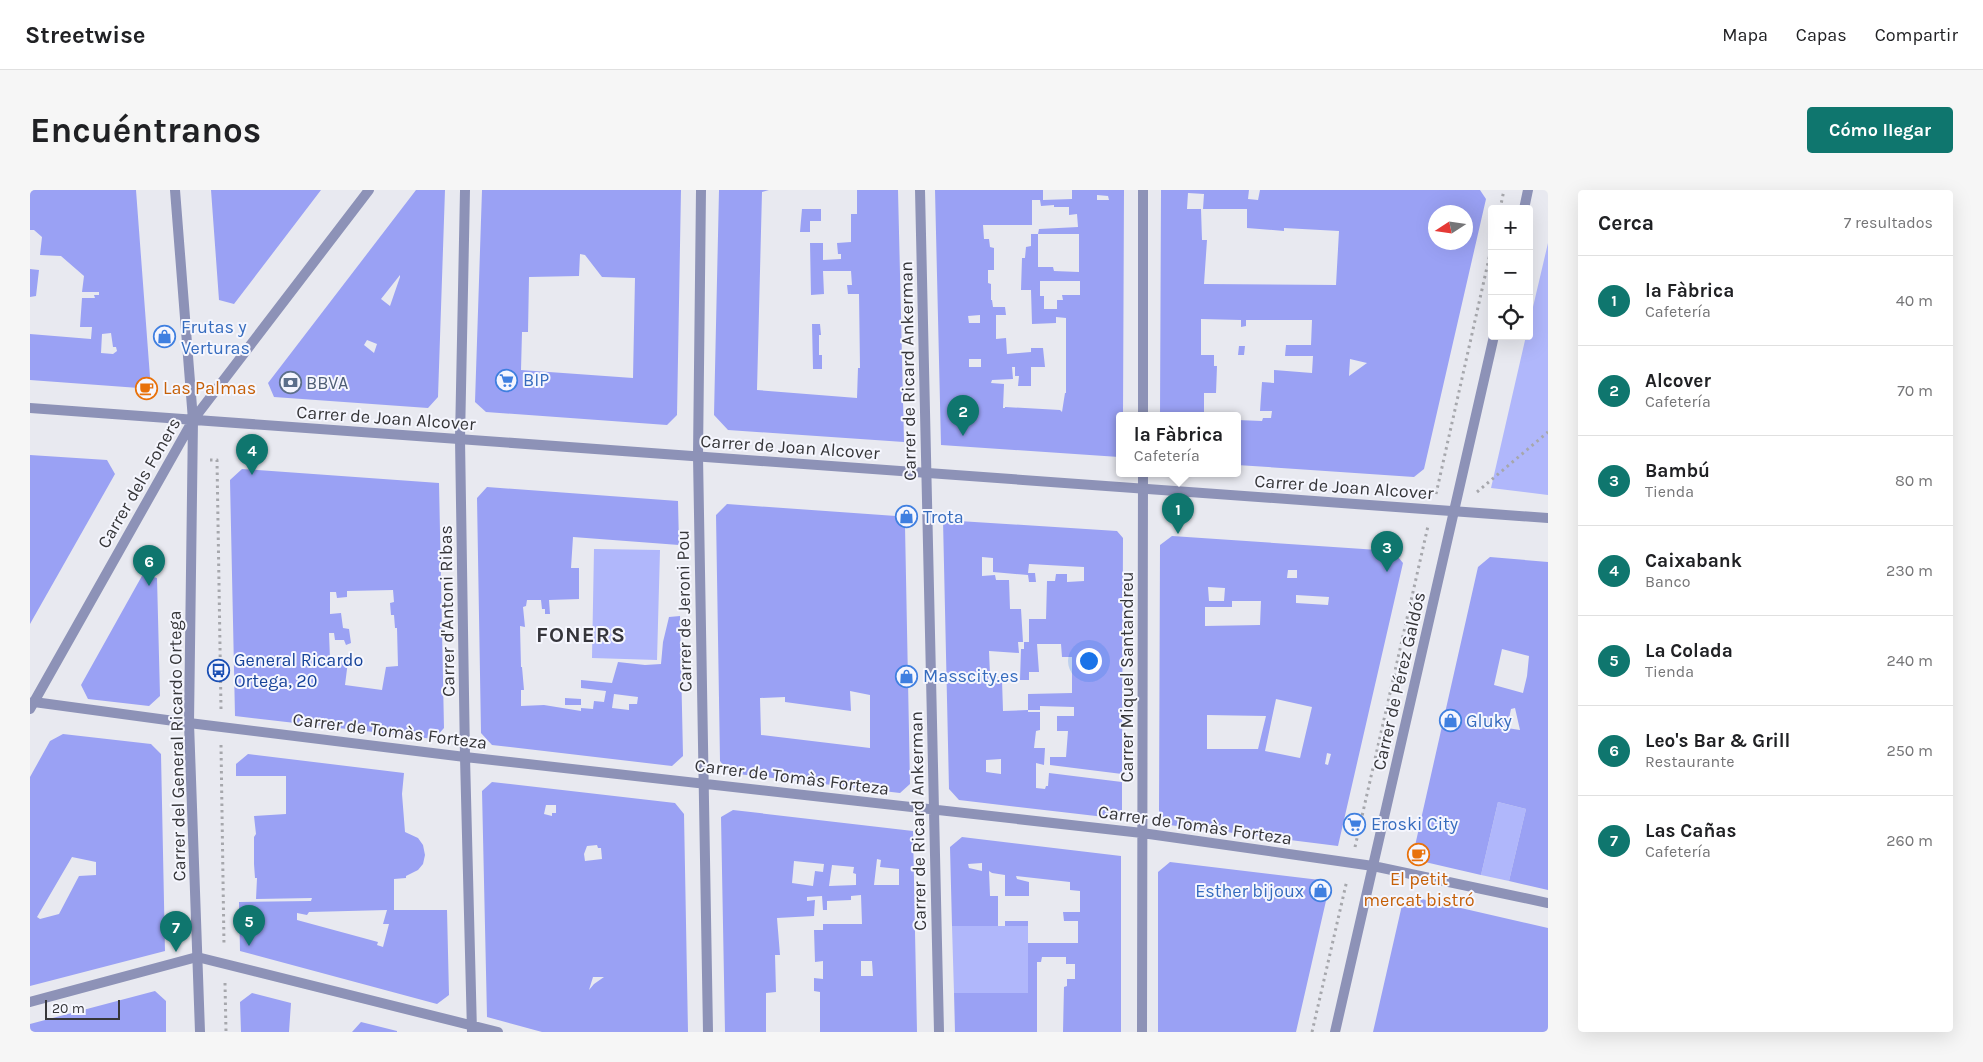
<!DOCTYPE html>
<html lang="es">
<head>
<meta charset="utf-8">
<style>
	:root { --surface:#fff; --page:#f6f6f6; --text:#202124; --muted:#757577; --line:#e0e0e0; --accent:#0f766e }
	body { margin:0; font-family:Karla,sans-serif; background:var(--page); color:var(--text) }
	.controls { position:absolute; right:15px; top:15px; display:grid; overflow:hidden; border-radius:5px; box-shadow:0 5px 20px #0002 }
	.controls button { width:45px; height:45px; display:grid; place-items:center; padding:0; border:0; border-bottom:1px solid var(--line); background:var(--surface); color:var(--text); font:25px sans-serif }
	.compass { position:absolute; left:1398px; top:15px; width:45px; height:45px; border-radius:50%; background:var(--surface); box-shadow:0 5px 20px #0002; rotate:258deg }
	.scale { position:absolute; left:15px; bottom:12px; width:75px; box-sizing:border-box; padding-left:5px; border:2px solid #363639; border-top:0; font-size:14px; line-height:18px; white-space:nowrap; color:#363639; -webkit-text-stroke:4px #f5f6fe; paint-order:stroke }
	.you { position:absolute; left:1058px; top:470px; width:18px; height:18px; margin:-12px; border:4px solid #fff; border-radius:50%; background:#1a73e8; box-shadow:0 0 0 8px #1a73e833 }
	.badge { display:grid; place-items:center; width:32px; height:32px; border-radius:50%; background:var(--accent); color:#fff; font-size:16px; font-weight:700 }
	.pin { position:absolute; translate:-50% -41px; filter:drop-shadow(0 1px 2px #0008) }
	.pin::after { content:''; position:absolute; top:26px; width:18px; height:15px; background:inherit; clip-path:polygon(0 0,100% 0,50% 100%) }
	.popup { position:absolute; left:1086px; top:222px; width:125px; height:65px; box-sizing:border-box; display:grid; place-content:center; border-radius:5px; background:var(--surface); filter:drop-shadow(0 1px 4px #0005); font-size:16px; white-space:nowrap; color:var(--muted) }
	.popup b { font-size:19px; color:var(--text) }
	.popup::after { content:''; position:absolute; left:50%; top:100%; margin-left:-10px; border:10px solid transparent; border-top-color:var(--surface) }
	.list { margin:0; padding:0; list-style:none }
	h2 { display:flex; justify-content:space-between; align-items:center; height:65px; margin:0; padding:0 20px; font-size:21px }
	h2 small { font-size:16px; font-weight:400; color:var(--muted) }
	.list li { display:grid; grid-template-columns:32px 1fr auto; gap:15px; align-items:center; box-sizing:border-box; height:90px; padding:0 20px; border-top:1px solid var(--line) }
	.list b { display:block; font-size:19px; white-space:nowrap }
	.list p { margin:0; font-size:16px; white-space:nowrap; color:var(--muted) }
	.list em { font-size:16px; font-style:normal; color:var(--muted) }
	.icon { flex:none; width:28px; height:28px; fill:none; stroke:currentColor; stroke-width:2; stroke-linecap:round; stroke-linejoin:round }
	.map { position:relative; flex:none; width:1518px; height:842px; overflow:hidden; border-radius:5px }
	header { display:flex; align-items:center; gap:30px; box-sizing:border-box; height:70px; padding:0 25px; background:var(--surface); border-bottom:1px solid var(--line) }
	header strong { font-size:24px }
	nav { display:flex; gap:28px; margin-inline-start:auto; font-size:18px }
	.intro { display:flex; align-items:center; justify-content:space-between; box-sizing:border-box; height:120px; padding:0 30px }
	h1 { margin:0; font-size:35px }
	.button { padding:12px 22px; border-radius:5px; background:var(--accent); color:#fff; font-size:18px; font-weight:700 }
	main { display:flex; gap:30px; padding:0 30px }
	aside { flex:1; background:var(--surface); border-radius:5px; box-shadow:0 5px 20px #0002 }
	.map>svg:first-child { display:block }
	.green { fill:#b0b7fb }
	.building { fill:#9aa1f4; fill-rule:evenodd }
	.lines { fill:none; stroke-linecap:round; stroke-linejoin:round }
	.path { stroke:#a6a7ac; stroke-width:3; stroke-dasharray:2.5 4; stroke-linecap:butt }
	.minor { stroke:#8d92b7; stroke-width:10 }
	.tertiary { stroke:#8d92b7; stroke-width:10 }
	.labels { text-anchor:middle; dominant-baseline:central; stroke-width:4; stroke-linejoin:round; paint-order:stroke }
	.shop-label { font-size:18px; fill:#366cbe; stroke:#f5f6fe; text-anchor:start }
	.street-label { font-size:18px; fill:#363639; stroke:#f5f6fe }
	.service-label { font-size:18px; fill:#4e5e75; stroke:#f5f6fe; text-anchor:start }
	.food-label { font-size:18px; fill:#c56008; stroke:#f5f6fe; text-anchor:start }
	.transit-label { font-size:18px; fill:#164399; stroke:#f5f6fe; text-anchor:start }
	.district-label { font-size:22px; font-weight:bold; letter-spacing:1px; fill:#35353b; stroke:#f5f6fe }
</style>
</head>
<body>
<header>
<strong>Streetwise</strong>
<nav><a>Mapa</a><a>Capas</a><a>Compartir</a></nav>
</header>
<div class="intro"><h1>Encuéntranos</h1><a class="button">Cómo llegar</a></div>
<main>
<div class="map">
<svg width="1518" height="842" viewBox="0 0 1518 842">
	<rect width="100%" height="100%" fill="#e8e9f0"/>
	<path class="green" d="M1518,53V305L1461,298L1496,146H1499V134Z
		M564,359L630,360L627,470L562,468Z
		M1468,612L1496,619L1479,691L1451,685Z
		M922,736H998V803H924Z"/>
	<path class="building" d="M0,0H106L120,187L109,198L0,190V144L61,149L62,137H50L52,108H65L64,105H69V102H52L54,86L31,66L10,65L12,47L4,40H0ZM81,143L83,157H86L87,161L83,164L71,163L72,144Z
		M181,0H291L204,114L189,110Z
		M386,0H415L408,207L398,218L244,207L238,193ZM370,85V87L360,116L351,109ZM337,150L347,154L344,163L334,155Z
		M452,0H651L647,225L637,235L456,222L445,212ZM550,64L555,65L572,87L605,88L603,188L491,180L492,142H498L499,87L549,86Z
		M689,0H739L732,2L727,200L827,208L828,178H830L829,104H818L817,95H822L821,81H793L794,104L781,105L780,53H793V70L811,69V64H808L807,53L821,52V24H827V0H868L874,252L698,240L684,225Z
		M905,0H1013V10L1042,9V0H1094L1093,225H1089V267L911,255ZM1067,5L1078,6L1079,10H1067ZM1002,10H1010L1011,16L1024,15V17H1039V25L1047,24L1048,37L1009,39L1008,44H1049V82L1024,81L1023,77H1008V44H1001V56L996,57L995,68H992L991,100H1001L1002,134L1026,133V127L1036,128V203H1035L1032,222L1030,220L975,217V218H973L974,194L961,193L962,190L983,189L982,177H985V186H989L988,196H1001V177H1015L1013,158H1001V162L977,164L976,148L966,149V125H976L975,117H963L962,110H961V94L958,93V80H964V58L960,57L959,49H954L953,35H1002ZM1010,91H1050V105H1032L1033,110H1027V119H1014V106H1010ZM950,125V133H939L938,126ZM939,169H951V177H939Z
		M1131,0H1219L1218,9L1228,10L1230,0H1450L1456,9L1394,279L1384,287L1207,275V230L1232,231L1233,228H1241L1242,221H1230L1232,192L1244,193V180L1282,183L1283,166H1255L1256,155H1281L1282,130H1216V136L1211,137V130L1171,129V165H1184V176H1187L1186,203H1174V225H1130ZM1158,3L1174,4L1173,19H1217V38L1254,41V38L1309,41L1306,95L1174,94L1177,50H1172L1171,19H1157ZM1406,22H1436V52H1406ZM1320,169L1337,173L1319,186Z
		M772,19H791V31H780V42H770Z
		M0,79L9,80L6,106L0,107Z
		M782,134H790L791,145H789V165H792V179H783Z
		M1209,156H1215L1214,165H1208Z
		M0,265L77,270L85,284L0,434Z
		M212,279L409,293L414,538L404,549L205,526L200,290ZM363,400L364,412L360,413L361,425H364L365,438H367L368,476L356,477L352,500L315,495L318,471L300,469L299,443H304L305,450H314L316,455L321,453L319,439L313,438L311,423L300,424V402H306L307,408L317,407V401Z
		M457,297L648,311L649,355L543,347L541,378H549V409L519,410L520,424H515V419H512L511,410H497L496,416L493,417L495,437L490,436L491,477H492L494,500H491V516L514,515L551,521V518L563,519L564,511L574,512L576,501L551,498V490L582,493L588,472L615,475L631,474L633,452L639,427L650,426L653,566L642,576L462,555L451,543L447,308ZM584,504L608,507L607,514H599V520L582,518Z
		M697,314L866,326L875,336L880,594L870,603L699,583L690,571L686,325ZM820,501L840,505V558L731,545L730,508L755,507V512L821,521Z
		M913,330L1087,341L1093,348L1092,584L1020,575V567H1036L1038,541H1027V526H1044V517L1010,516V520H998V504L1042,503V467H1032L1031,454H1007L1009,482H999V490H990L991,459H994V452H999V429H1016L1017,391H1025L1026,384H1037V392L1054,391V377L999,374L998,383H1005L1006,392H999L998,385L963,382V368L952,367V386L965,385L966,390H979L980,419H991L993,452H988L989,463L959,461L960,485L967,484L968,491L972,490L973,521L998,520V522H1010V540L1006,541L1004,558H1015L1014,575L1006,573V598L1015,599L1016,596H1018L1019,583L1092,592V629L929,610L919,599ZM971,569V584L956,582V570Z
		M1142,346L1363,361L1373,373L1308,656L1139,635L1129,624L1130,355ZM1258,380H1267V388H1257ZM1178,397L1195,398L1194,411H1179ZM1266,405L1299,407L1298,415L1266,413ZM1202,411H1231L1230,435L1175,436V417H1202ZM1246,509L1282,517L1270,568L1235,561ZM1177,525L1236,526L1228,559H1177ZM1297,563L1301,564L1298,575L1295,574Z
		M1460,367L1518,372V700L1479,691L1496,619L1468,612L1451,685L1382,669L1448,377ZM1472,459L1499,466L1497,486L1493,503L1464,495ZM1485,518L1490,540L1477,538L1481,519Z
		M113,384L127,388L130,506L119,516L58,509L51,495Z
		M535,508L551,509V515H535Z
		M33,544L121,554L131,564L135,761L0,796V587L20,551ZM42,667L66,672V685L49,686L29,724L10,729L7,727Z
		M218,564L374,583L372,604L375,642L388,648L393,655L395,665L393,674L388,680L376,686V688L364,689V720H417L419,805L407,814L210,761L209,712L281,711L282,708L226,709L227,688H225L224,674V647L226,644L224,626L256,624V586H206V574ZM357,720L353,734H359L353,757L347,755L348,752L267,730V723L277,725L279,722Z
		M462,592L645,613L654,624L658,842H512L457,827L452,601ZM516,615H526V623H522V626L514,624ZM567,655L568,658H571L572,669L555,671L554,664L557,656ZM563,787H574L564,794L559,800Z
		M703,620L883,641L887,842H790V802L784,801V788L793,789V771L785,772L784,740H793V734H832L831,705L821,706V710L797,711V720H793L792,706L777,707V711L785,710L784,726L747,728L750,765H745L746,802L736,803V842H695L691,627ZM847,669L851,670L850,677L869,679V695H844ZM764,671L794,674L793,682L785,681L783,696L762,693ZM802,675L824,677L823,683L826,684V695L799,696ZM831,771H842L843,786H831Z
		M932,647L1091,666V842H1033L1034,797L1037,796V789H1045V774H1036V767H1012L1011,772H1007V842H925L924,803H998V753H1048V731H1034L1033,722H1050V701L1040,700V692L986,686L987,689L999,692V706H975V685L962,683L959,681L960,706H968V736H922L920,657ZM952,673V681L939,678L938,674Z
		M1140,672L1290,690L1298,702L1266,842H1128V682Z
		M1383,707L1518,738V842H1343L1372,715Z
		M975,731H998V736H975Z
		M125,801L136,811V842H0V834Z
		M222,803L261,813L259,842H211L210,812Z
		M331,832L367,841V842H322Z"/>
	<g class="lines">
		<path class="path" d="M1470,19L1474,0
			M180,270H187L191,519
			M1447,302L1518,242
			M1406,304L1462,55
			M191,555L194,756
			M1325,657L1398,336
			M195,793L196,842
			M1282,842L1317,690"/>
		<path class="minor" d="M435,0L430,249L435,567L442,842
			M671,0L668,266L678,842
			M890,0L909,842
			M1494,19L1498,0
			M1113,225V0
			M0,513L4,512L159,533L435,567L1112,643L1343,676L1518,713
			M0,812L167,767L468,842
			M1112,842L1113,283
			M1305,842L1464,146"/>
		<path class="tertiary" d="M145,0L163,230L159,533L170,842
			M0,218L1518,328
			M0,519L163,230L339,0"/>
	</g>
	<defs>
		<symbol id="shop-ring" viewBox="-11 -11 22 22"><circle r="9.5" fill="#f5f6fe" stroke="#3f7fe0" stroke-width="1.5"/><path d="M-5-2.5h2.3a2.7 3.5 0 0 1 5.4 0H5L5.5 6h-11ZM-1.5-2.5h3a1.5 2.3 0 0 0-3 0Z" fill="#3f7fe0"/></symbol>
		<symbol id="supermarket-ring" viewBox="-11 -11 22 22"><circle r="9.5" fill="#f5f6fe" stroke="#3f7fe0" stroke-width="1.5"/><path d="M-6-5.5h2.5l.6 2H6L4.5 2H-2.5L-4.4-4H-6ZM-1.5 3.2a1.3 1.3 0 1 0 .1 0ZM3 3.2a1.3 1.3 0 1 0 .1 0Z" fill="#3f7fe0"/></symbol>
		<symbol id="bank-ring" viewBox="-11 -11 22 22"><circle r="9.5" fill="#f5f6fe" stroke="#5c6f8a" stroke-width="1.5"/><path d="M-6-4H6V4H-6ZM0-2.3a2.3 2.3 0 1 0 0 4.6a2.3 2.3 0 1 0 0-4.6Z" fill="#5c6f8a"/></symbol>
		<symbol id="cafe-ring" viewBox="-11 -11 22 22"><circle r="9.5" fill="#f5f6fe" stroke="#e8710a" stroke-width="1.5"/><path d="M-5.5-4.5H6V0H3Q3 3.5 0 3.5H-2.5Q-5.5 3.5-5.5 0ZM3-3.2v2h1.7v-2ZM-6 4.5H4V6H-6Z" fill="#e8710a"/></symbol>
		<symbol id="bus-ring" viewBox="-11 -11 22 22"><circle r="9.5" fill="#f5f6fe" stroke="#1a4fb4" stroke-width="1.5"/><path d="M-5-6H5V4H4V6H2V4H-2V6H-4V4H-5ZM-3.5-4V0h7V-4ZM-3.5 1.2v1.5H-2V1.2ZM2 1.2v1.5H3.5V1.2Z" fill="#1a4fb4"/></symbol>
	</defs>
	<g fill-rule="evenodd">
		<use href="#shop-ring" x="122" y="134" width="25" height="25"/>
		<use href="#supermarket-ring" x="464" y="178" width="25" height="25"/>
		<use href="#bank-ring" x="248" y="180" width="25" height="25"/>
		<use href="#cafe-ring" x="104" y="186" width="25" height="25"/>
		<use href="#shop-ring" x="864" y="314" width="25" height="25"/>
		<use href="#bus-ring" x="176" y="468" width="25" height="25"/>
		<use href="#shop-ring" x="864" y="474" width="25" height="25"/>
		<use href="#shop-ring" x="1408" y="518" width="25" height="25"/>
		<use href="#supermarket-ring" x="1312" y="622" width="25" height="25"/>
		<use href="#cafe-ring" x="1376" y="652" width="25" height="25"/>
		<use href="#shop-ring" x="1278" y="688" width="25" height="25"/>
	</g>
	<g class="labels">
		<g class="shop-label">
			<text x="151" y="137">Frutas y<tspan x="151" dy="21">Verturas</tspan></text>
			<text x="493" y="190">BIP</text>
			<text x="893" y="327">Trota</text>
			<text x="893" y="486">Masscity.es</text>
			<text x="1436" y="531">Gluky</text>
			<text x="1341" y="634">Eroski City</text>
			<text x="1274" y="701" text-anchor="end">Esther bijoux</text>
		</g>
		<g class="street-label">
			<text transform="translate(878 181) rotate(-91)">Carrer de Ricard Ankerman</text>
			<text transform="translate(356 228) rotate(4)">Carrer de Joan Alcover</text>
			<text transform="translate(760 257) rotate(4)">Carrer de Joan Alcover</text>
			<text transform="translate(109 293) rotate(-60)">Carrer dels Foners</text>
			<text transform="translate(1314 297) rotate(4)">Carrer de Joan Alcover</text>
			<text transform="translate(417 421) rotate(-91)">Carrer d'Antoni Ribas</text>
			<text transform="translate(654 421) rotate(-91)">Carrer de Jeroni Pou</text>
			<text transform="translate(1097 487) rotate(-90)">Carrer Miquel Santandreu</text>
			<text transform="translate(1369 491) rotate(-77)">Carrer de Pérez Galdós</text>
			<text transform="translate(360 541) rotate(7)">Carrer de Tomàs Forteza</text>
			<text transform="translate(147 556) rotate(-91)">Carrer del General Ricardo Ortega</text>
			<text transform="translate(762 587) rotate(7)">Carrer de Tomàs Forteza</text>
			<text transform="translate(888 631) rotate(-91)">Carrer de Ricard Ankerman</text>
			<text transform="translate(1165 635) rotate(8)">Carrer de Tomàs Forteza</text>
		</g>
		<g class="service-label">
			<text x="276" y="193">BBVA</text>
		</g>
		<g class="food-label">
			<text x="133" y="198">Las Palmas</text>
			<text x="1389" y="689" text-anchor="middle">El petit<tspan x="1389" dy="21">mercat bistró</tspan></text>
		</g>
		<g class="transit-label">
			<text x="204" y="470">General Ricardo<tspan x="204" dy="21">Ortega, 20</tspan></text>
		</g>
		<g class="district-label">
			<text x="551" y="445">FONERS</text>
		</g>
	</g>
</svg>
<div class="controls">
<button>+</button>
<button>−</button>
<button><svg class="icon" aria-label="locate" viewBox="0 0 24 24"><circle cx="12" cy="12" r="6"/><path d="M12 2v4M12 18v4M2 12h4M18 12h4"/></svg></button>
</div>
<svg class="compass" viewBox="-18 -18 36 36"><path d="M0-13l5 13h-10z" fill="#e53935"/><path d="M0 13l5-13h-10z" fill="#757577"/></svg>
<div class="scale">20 m</div>
<div class="you"></div>
<div class="pin badge" style="left:1148px;top:344px">1</div>
<div class="popup"><b>la Fàbrica</b>Cafetería</div>
<div class="pin badge" style="left:933px;top:246px">2</div>
<div class="pin badge" style="left:1357px;top:382px">3</div>
<div class="pin badge" style="left:222px;top:285px">4</div>
<div class="pin badge" style="left:219px;top:756px">5</div>
<div class="pin badge" style="left:119px;top:396px">6</div>
<div class="pin badge" style="left:146px;top:762px">7</div>
</div>
<aside>
<h2>Cerca<small>7 resultados</small></h2>
<ul class="list">
<li><span class="badge">1</span><div><b>la Fàbrica</b><p>Cafetería</p></div><em>40 m</em></li>
<li><span class="badge">2</span><div><b>Alcover</b><p>Cafetería</p></div><em>70 m</em></li>
<li><span class="badge">3</span><div><b>Bambú</b><p>Tienda</p></div><em>80 m</em></li>
<li><span class="badge">4</span><div><b>Caixabank</b><p>Banco</p></div><em>230 m</em></li>
<li><span class="badge">5</span><div><b>La Colada</b><p>Tienda</p></div><em>240 m</em></li>
<li><span class="badge">6</span><div><b>Leo's Bar &amp; Grill</b><p>Restaurante</p></div><em>250 m</em></li>
<li><span class="badge">7</span><div><b>Las Cañas</b><p>Cafetería</p></div><em>260 m</em></li>
</ul>
</aside>
</main>
</body>
</html>
